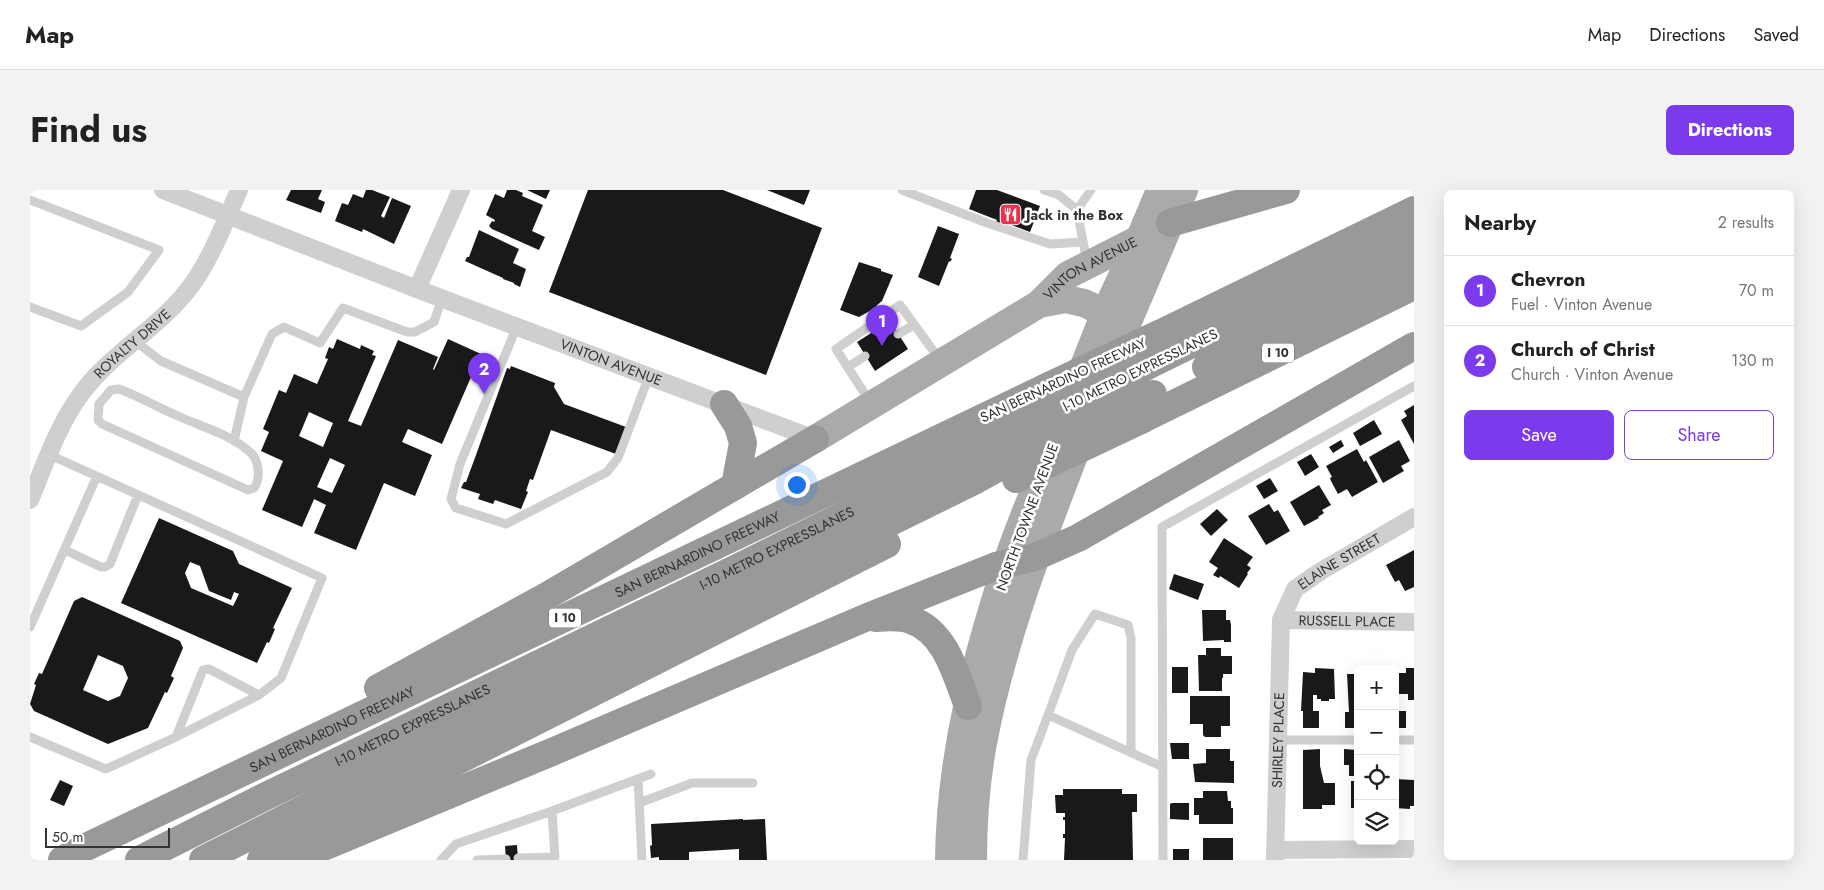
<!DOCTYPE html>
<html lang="en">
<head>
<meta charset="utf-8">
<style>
	:root { --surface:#fff; --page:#f2f2f2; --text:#222; --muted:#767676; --line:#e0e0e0; --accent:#7c3aed }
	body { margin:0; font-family:Jost,sans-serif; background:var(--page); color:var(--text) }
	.controls { position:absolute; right:15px; bottom:15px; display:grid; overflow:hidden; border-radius:8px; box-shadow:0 5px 20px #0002 }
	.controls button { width:45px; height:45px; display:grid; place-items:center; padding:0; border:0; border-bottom:1px solid var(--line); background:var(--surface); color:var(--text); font:25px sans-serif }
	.scale { position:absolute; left:15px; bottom:12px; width:125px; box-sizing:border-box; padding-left:5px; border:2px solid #323232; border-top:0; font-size:14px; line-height:18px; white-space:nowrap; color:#323232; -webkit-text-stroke:4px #fff; paint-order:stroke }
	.you { position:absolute; left:766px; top:294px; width:18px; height:18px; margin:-12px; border:4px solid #fff; border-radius:50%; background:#1a73e8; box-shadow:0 0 0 8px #1a73e833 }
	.badge { display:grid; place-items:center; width:32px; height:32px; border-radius:50%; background:var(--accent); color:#fff; font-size:16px; font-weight:700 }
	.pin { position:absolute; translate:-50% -41px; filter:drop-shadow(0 1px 2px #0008) }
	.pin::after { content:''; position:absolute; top:26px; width:18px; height:15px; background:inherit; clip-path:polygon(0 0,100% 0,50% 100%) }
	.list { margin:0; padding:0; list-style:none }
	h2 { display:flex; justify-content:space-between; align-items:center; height:65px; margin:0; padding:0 20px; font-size:21px }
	h2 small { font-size:16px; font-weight:400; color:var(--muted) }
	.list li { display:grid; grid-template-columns:32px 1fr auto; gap:15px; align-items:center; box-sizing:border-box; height:70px; padding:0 20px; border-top:1px solid var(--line) }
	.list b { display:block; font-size:19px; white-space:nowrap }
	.list p { margin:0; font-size:16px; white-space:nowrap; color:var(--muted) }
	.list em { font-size:16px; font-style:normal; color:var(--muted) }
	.actions { display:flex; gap:10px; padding:15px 20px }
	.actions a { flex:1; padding:11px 0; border:1px solid var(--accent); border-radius:8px; text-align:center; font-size:18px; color:var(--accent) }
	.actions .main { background:var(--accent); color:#fff }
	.icon { flex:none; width:28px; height:28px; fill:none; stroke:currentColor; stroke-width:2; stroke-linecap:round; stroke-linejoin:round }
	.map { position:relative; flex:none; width:1384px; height:670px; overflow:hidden; border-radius:8px }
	header { display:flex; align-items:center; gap:30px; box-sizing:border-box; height:70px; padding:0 25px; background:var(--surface); border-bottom:1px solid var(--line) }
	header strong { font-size:24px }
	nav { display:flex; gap:28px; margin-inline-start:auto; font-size:18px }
	.intro { display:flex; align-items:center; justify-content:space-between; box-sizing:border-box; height:120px; padding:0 30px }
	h1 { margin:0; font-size:35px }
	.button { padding:12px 22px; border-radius:8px; background:var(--accent); color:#fff; font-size:18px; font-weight:700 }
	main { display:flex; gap:30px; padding:0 30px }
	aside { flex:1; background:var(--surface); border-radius:8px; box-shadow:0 5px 20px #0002 }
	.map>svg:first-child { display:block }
	.building { fill:#191919; fill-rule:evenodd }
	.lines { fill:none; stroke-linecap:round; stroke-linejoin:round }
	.service { stroke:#cfcfcf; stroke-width:9 }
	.minor { stroke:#cfcfcf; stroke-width:18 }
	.primary { stroke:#aaa; stroke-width:28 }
	.motorway { stroke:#999; stroke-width:28 }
	.motorway-bridge { stroke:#999; stroke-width:28 }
	.labels { text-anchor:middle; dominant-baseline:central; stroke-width:5; stroke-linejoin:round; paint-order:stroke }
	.shield { fill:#fff; stroke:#707070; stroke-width:1 }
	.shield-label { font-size:12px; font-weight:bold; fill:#323232 }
	.poi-label { font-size:14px; font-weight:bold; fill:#323232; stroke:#fff; text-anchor:start }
	.street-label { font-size:14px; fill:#323232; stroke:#fff }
</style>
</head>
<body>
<header>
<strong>Map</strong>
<nav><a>Map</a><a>Directions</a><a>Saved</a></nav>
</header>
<div class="intro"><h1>Find us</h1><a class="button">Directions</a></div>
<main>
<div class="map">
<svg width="1384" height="670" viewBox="0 0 1384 670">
	<rect width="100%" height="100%" fill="#fff"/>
	<path class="building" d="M261,0H292L288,9L295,12L291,23L256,10Z
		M336,0H342L360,7L351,26L354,28L362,8L381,16L364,54L333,39L332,42L305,31L312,13L318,15L323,4L333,8Z
		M477,0H486L493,3L492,6L513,15L502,41L515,47L509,60L462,39L459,36L462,31L464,32L465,30L456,25L465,4L474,8Z
		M497,0H520L516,9Z
		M558,0H693L792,38L736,185L519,102Z
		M737,0H780L774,15Z
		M946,0H967L1010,16L1000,42L976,33L974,37L965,34L967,30L939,19Z
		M908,36L929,44L920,68L922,69L920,72L919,71L909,96L888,87Z
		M449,40L489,59L483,73L496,79L490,97L484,94V93L473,89V88L435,71L437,67H439Z
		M829,72L851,79V81L863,85L852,111L846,116L847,117L829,127L810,120Z
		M860,131L878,159L845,181L827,152Z
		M307,149L330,159L331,155L344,161L342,165L346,166L318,231L331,236L368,150L408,167L403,179L404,180L418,149L451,164L412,254L378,239L372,252L402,265L385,306L354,293L326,360L284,343L296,315L284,309L285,307L272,337L232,320L253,271L231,261L239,242L233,239L249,200L256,203L264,184L287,194L298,169L295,168L299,157L303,159ZM279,222L303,233L293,257L269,246ZM300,268L315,275L302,303L287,297Z
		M481,176L525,193L524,197L534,214L596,237L586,264L521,240L503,290L500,289L496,301L498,302L491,319L465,310L463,314L448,309L450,304L431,298L434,292H436L446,265L477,178L480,179Z
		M1384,215V254L1371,230L1377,226L1374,221Z
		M1344,230L1352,244L1330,256L1323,243Z
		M1311,250L1314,256L1303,263L1299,257Z
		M1369,250L1380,271L1371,276L1374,281L1353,293L1339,267Z
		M1327,259L1334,272L1336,270L1348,292L1322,307L1317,299L1308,304L1301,291L1300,288L1302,287L1296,276Z
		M1281,264L1289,277L1275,286L1267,272Z
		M1240,288L1248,301L1234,309L1226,296Z
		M1289,295L1301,315L1292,320L1294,323L1288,327L1289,328L1274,336L1260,312Z
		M1239,314L1244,322L1248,320L1260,341L1236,355L1218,326Z
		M1187,319L1198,330L1181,346L1170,334Z
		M129,328L203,361L209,374L262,398L243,438L245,439L239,453L237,452L227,473L91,413ZM160,372L170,376L179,401L201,410L204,402L209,404L203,416L161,398L155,383Z
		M1194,348L1223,367L1217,375L1221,378L1217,383L1218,384L1209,398L1190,386L1189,388L1183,385L1188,378L1179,372Z
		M1384,360V397L1375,401L1369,390L1365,392L1356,375Z
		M1144,384L1174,394L1168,410L1139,399Z
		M52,407L150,451L153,458L141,486L144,488L137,503L135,502L118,538L78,554L4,521L0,514L6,495L4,494L9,483L12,484L44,411ZM68,465L93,476L98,488L90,506L78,511L53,500Z
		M1172,420H1196V430H1200L1201,435V452H1194V450L1173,451Z
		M1176,458H1191V466H1202V484H1193V488H1192V501H1169L1168,465H1176Z
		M1142,477H1158V503H1142Z
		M1285,478L1304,479L1305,509H1299V511H1291V509H1287V505H1283V521H1289V538H1273V521H1271L1273,482L1285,483Z
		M1376,478H1384V510H1378V504H1365V483H1376Z
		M1317,484H1328V538H1315V522H1319Z
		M1160,506H1200V536H1191V547H1175L1173,545V534H1160Z
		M1365,521H1376V538H1365Z
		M1140,553H1159V569H1142Z
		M1176,559H1200V571H1204V593L1165,592L1163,574L1176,573Z
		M1290,559V576L1294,593H1305V615H1292V619H1273V560Z
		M1314,559L1328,560V586H1319V575H1314Z
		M1365,589L1384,590V616H1380V619L1365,618Z
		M30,590L43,596L34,616L20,610Z
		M1321,591H1328V618H1321Z
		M1033,599H1092V604H1107V622H1102L1103,670H1034L1035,648H1033V644H1035V630H1033V627H1035V623H1026L1025,605H1033Z
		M1173,601H1197L1198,611H1201V618H1203V634H1169V625H1164V608H1173Z
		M1142,613H1159V630L1140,629V614Z
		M713,629V630L735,629L737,670H709V659L659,662V670H629V667L621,668L620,656L622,655L621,634Z
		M1173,648H1203V670H1173Z
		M487,655L488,670H476L475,656Z
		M1143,659H1159V670H1143Z"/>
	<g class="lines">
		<path class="service" d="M872,0L957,33L1020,54L1053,52
			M1014,0L1029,5L1047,20L1057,72
			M0,10L129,60L98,102L51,136L0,117
			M1047,20L1061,0
			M487,136L430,274L421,309L426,318L476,334L577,282L588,268L619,186
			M868,144L884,135
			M105,151L131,171L214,207L242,144L254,137L290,153L313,118L377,142H385L404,132L412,108
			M818,177L835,166
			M89,199C109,206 128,218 148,226C172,237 200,244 220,262C229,270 231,288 224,298L218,300L72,234L68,230L69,214L81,200Z
			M840,212L806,159L870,115L910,170
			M204,251L214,207
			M35,360L71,377H75L80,374L108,305
			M0,437L67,286
			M0,547L76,579L146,547L173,480L179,479L229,505L251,488L292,388L20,265
			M146,547L229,505
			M1248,550H1328
			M1365,550H1384
			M1101,563V448L1098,435L1065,424L1042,460L1018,525L1133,577
			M608,589L612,670
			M609,613L662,593H723
			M488,668L525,667L522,621L621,584
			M411,670L426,654L522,621
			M447,670L476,669
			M993,670L1001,570L1018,525
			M1133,670L1132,337L1384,196"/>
		<g class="minor">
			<path id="s1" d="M133,0L387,99L785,249"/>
			<path d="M387,99L431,0"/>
			<path id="s2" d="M0,310C15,274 28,235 51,204C80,164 126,140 157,101C178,76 196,30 209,0"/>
			<path id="s3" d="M1251,430L1384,432"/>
			<path d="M1245,660L1384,659"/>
			<path id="s4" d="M1245,670L1251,430L1265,399L1291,381L1384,327"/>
		</g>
		<g class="primary">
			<path d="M1009,114L1036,109L1054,113L1075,123"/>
			<path d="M1076,182L1090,145L1097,134L1154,0"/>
			<path d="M1046,196L1075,123L1110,48L1130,0"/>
			<path id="s5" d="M785,249L1009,114L1038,85L1115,46"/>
			<path d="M919,670C920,563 948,459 982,358C994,325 1008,292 1021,259"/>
			<path d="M943,670C943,631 946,591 953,553C973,447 1013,346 1052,245"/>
		</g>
		<g class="motorway">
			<path d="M1140,33L1256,0"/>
			<path d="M1129,144L1384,20"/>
			<path d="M1117,176L1384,45"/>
			<path d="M1176,177L1384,72"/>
			<path d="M694,214L708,236L713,253L705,296"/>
			<path d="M1111,230L1384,96"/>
			<path d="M846,428C858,427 870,426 881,430C916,442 926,485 938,516"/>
			<path d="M348,498L515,407L785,249"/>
			<path id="s6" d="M32,670L50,660L1021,195"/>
			<path id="s7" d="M109,670L230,609L711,376L1010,228"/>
			<path d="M173,670L303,604L655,433L944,291L995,263"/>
			<path d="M231,670L857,354"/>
			<path d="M262,670L522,562L835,428L966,376L1005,367L1048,348L1384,156"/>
		</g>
		<path class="motorway-bridge" d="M1021,195L1129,144
			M1010,228L1117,176
			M995,263L1123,204
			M986,289L1111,230"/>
	</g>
	<defs>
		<symbol id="restaurant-square" viewBox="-11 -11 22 22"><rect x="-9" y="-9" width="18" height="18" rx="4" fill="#ec314f" stroke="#fff"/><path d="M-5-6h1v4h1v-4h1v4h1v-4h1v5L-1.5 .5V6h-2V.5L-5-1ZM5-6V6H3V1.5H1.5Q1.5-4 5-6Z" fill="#fff"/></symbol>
	</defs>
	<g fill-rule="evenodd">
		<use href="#restaurant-square" x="968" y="12" width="25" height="25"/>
	</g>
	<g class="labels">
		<g class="shield">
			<rect x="1232" y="153.5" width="32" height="19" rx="4"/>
			<rect x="519" y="418.5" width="32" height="19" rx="4"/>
		</g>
		<g class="shield-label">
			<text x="1248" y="163">I 10</text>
			<text x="535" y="428">I 10</text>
		</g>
		<g class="poi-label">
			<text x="996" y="25">Jack in the Box</text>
		</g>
		<g class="street-label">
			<text stroke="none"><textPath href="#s5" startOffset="325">VINTON AVENUE</textPath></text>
			<text stroke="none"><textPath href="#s2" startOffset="190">ROYALTY DRIVE</textPath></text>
			<text stroke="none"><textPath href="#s1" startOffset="480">VINTON AVENUE</textPath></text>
			<text transform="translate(1110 180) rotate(-26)">I-10 METRO EXPRESSLANES</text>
			<text transform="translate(1033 190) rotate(-25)">SAN BERNARDINO FREEWAY</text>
			<text transform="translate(997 327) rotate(-70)">NORTH TOWNE AVENUE</text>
			<text stroke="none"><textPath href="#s7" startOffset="710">I-10 METRO EXPRESSLANES</textPath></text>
			<text stroke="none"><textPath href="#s6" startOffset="705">SAN BERNARDINO FREEWAY</textPath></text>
			<text stroke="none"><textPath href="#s4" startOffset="326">ELAINE STREET</textPath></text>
			<text stroke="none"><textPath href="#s3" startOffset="66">RUSSELL PLACE</textPath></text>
			<text stroke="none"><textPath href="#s7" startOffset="305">I-10 METRO EXPRESSLANES</textPath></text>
			<text stroke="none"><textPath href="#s6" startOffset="300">SAN BERNARDINO FREEWAY</textPath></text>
			<text stroke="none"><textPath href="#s4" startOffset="120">SHIRLEY PLACE</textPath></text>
		</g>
	</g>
</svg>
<div class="controls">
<button>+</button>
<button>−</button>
<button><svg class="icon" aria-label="locate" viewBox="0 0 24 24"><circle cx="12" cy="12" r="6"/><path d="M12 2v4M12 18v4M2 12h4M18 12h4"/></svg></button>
<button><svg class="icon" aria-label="layers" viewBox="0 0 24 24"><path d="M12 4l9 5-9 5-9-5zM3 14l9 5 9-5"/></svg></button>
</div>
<div class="scale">50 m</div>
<div class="you"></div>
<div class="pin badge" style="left:852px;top:156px">1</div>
<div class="pin badge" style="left:454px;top:204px">2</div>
</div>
<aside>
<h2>Nearby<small>2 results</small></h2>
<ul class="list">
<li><span class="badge">1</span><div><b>Chevron</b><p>Fuel · Vinton Avenue</p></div><em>70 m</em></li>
<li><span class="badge">2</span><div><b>Church of Christ</b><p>Church · Vinton Avenue</p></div><em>130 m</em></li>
</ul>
<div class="actions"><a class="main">Save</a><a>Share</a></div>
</aside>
</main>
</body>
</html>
